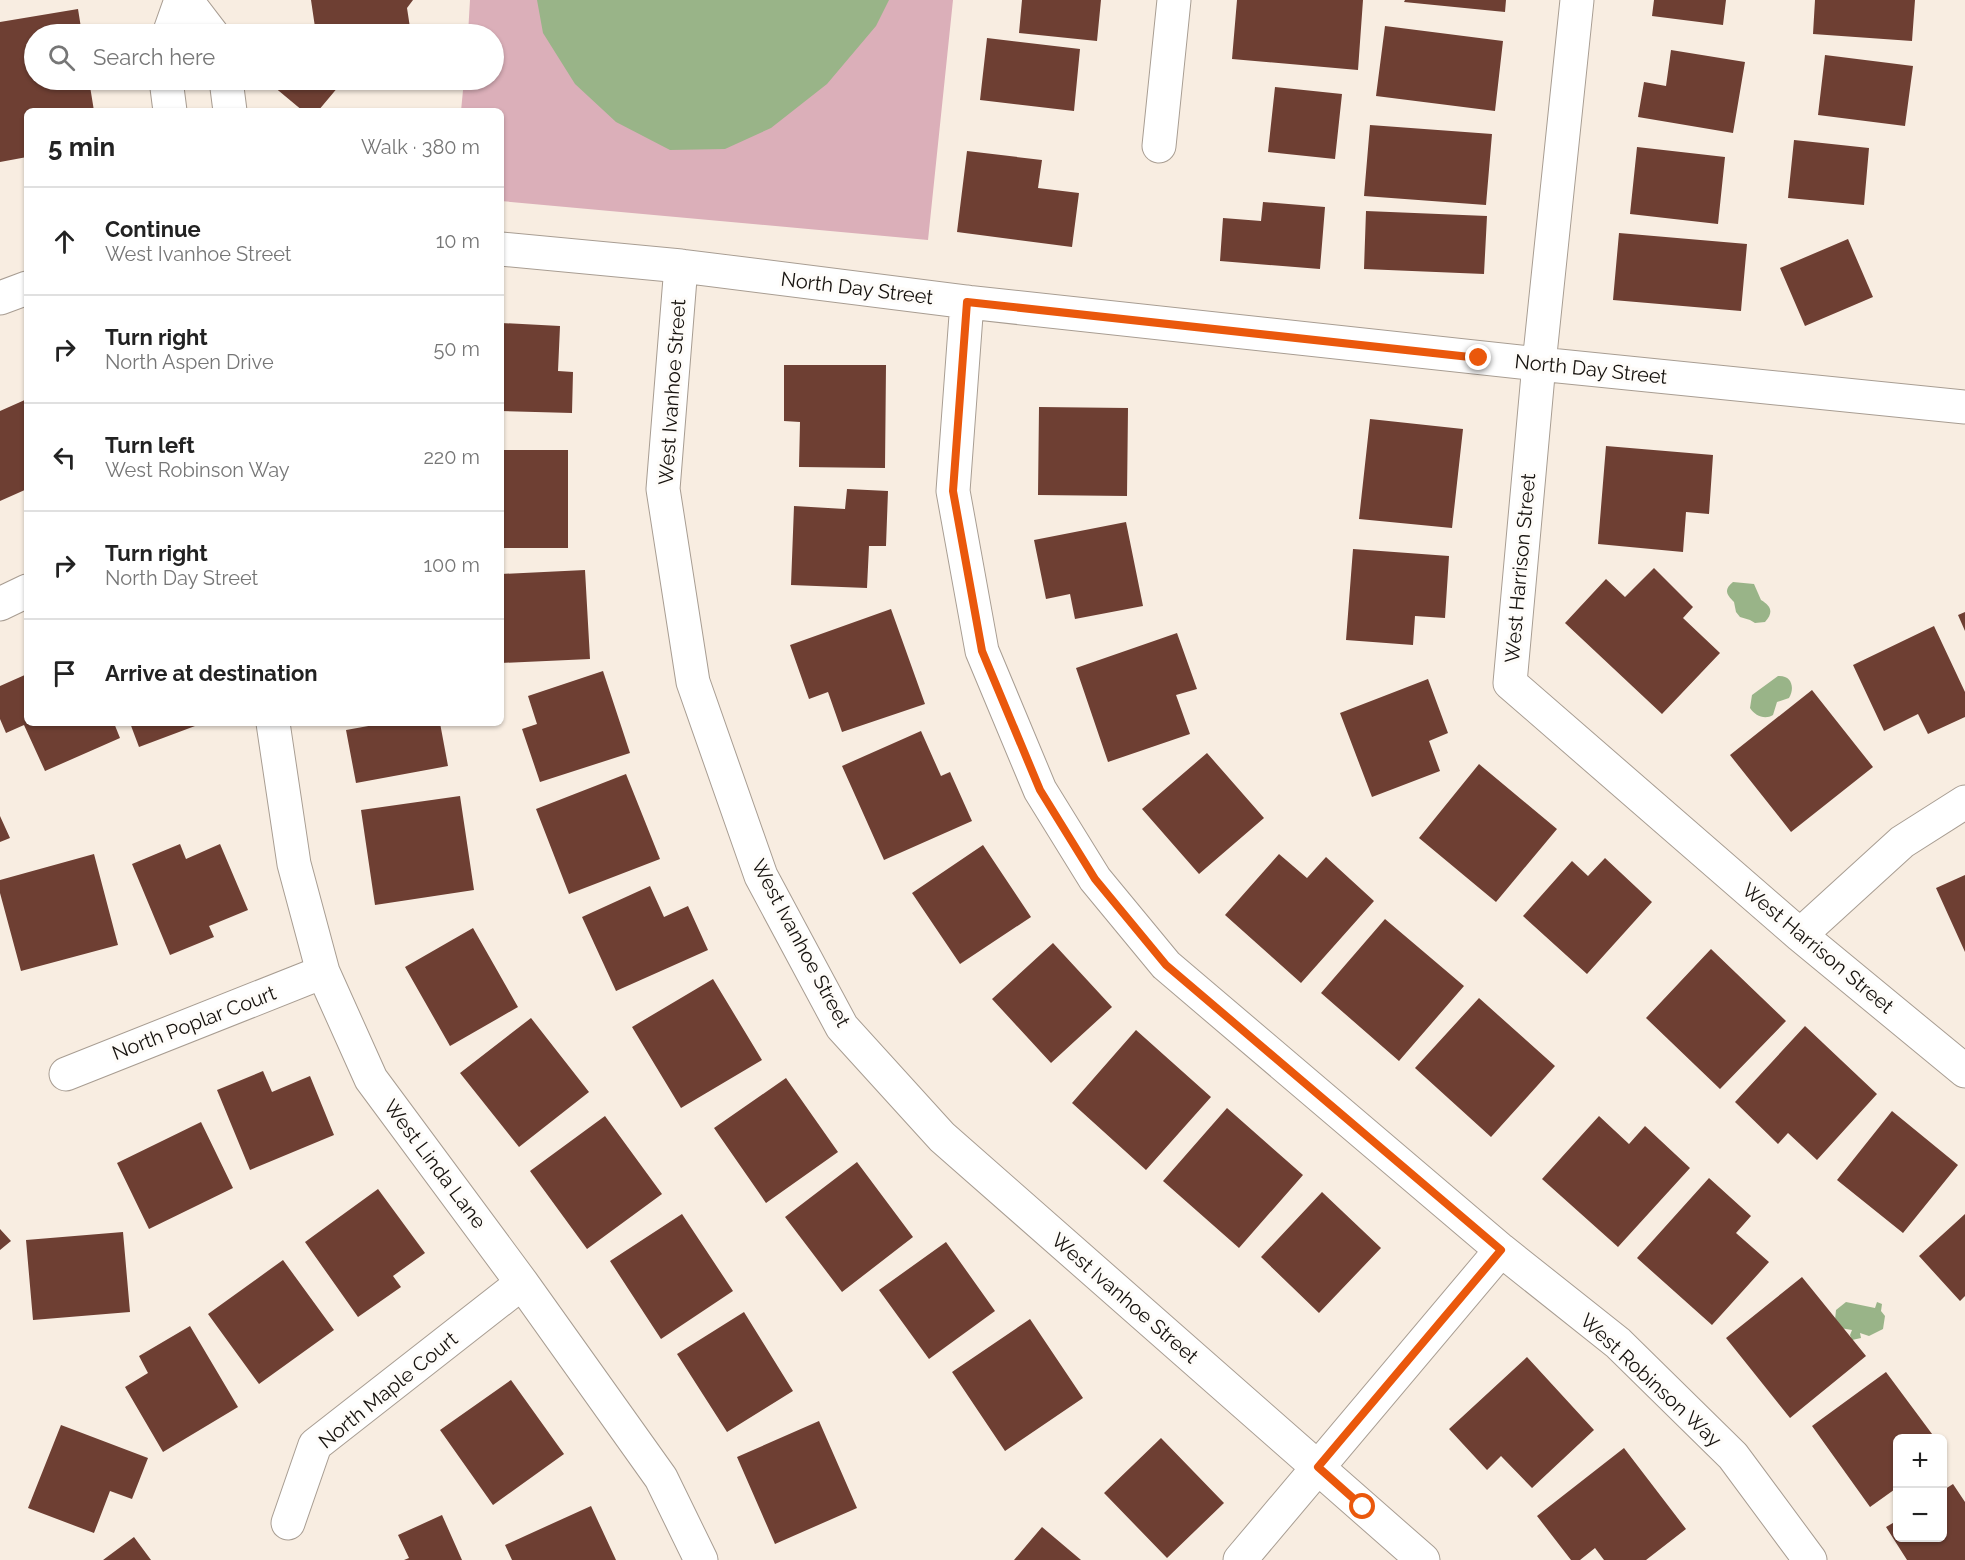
<!DOCTYPE html>
<html lang="en">
<head>
<meta charset="utf-8">
<style>
	:root { --surface:#fff; --page:#f6f6f6; --text:#222; --muted:#767676; --line:#e0e0e0 }
	body { margin:0; font-family:Raleway,sans-serif; background:var(--page); color:var(--text) }
	.controls { position:absolute; right:18px; bottom:18px; display:grid; overflow:hidden; border-radius:9px; box-shadow:0 2px 4px #0004 }
	.controls button { width:54px; height:54px; display:grid; place-items:center; padding:0; border:0; border-bottom:2px solid var(--line); background:var(--surface); color:var(--text); font:30px sans-serif }
	.stop { position:absolute; width:18px; height:18px; margin:-14px; border:4px solid #ea580c; border-radius:50%; background:#fff }
	.stop.end { background:#ea580c; border-color:#fff; box-shadow:0 2px 6px #0008 }
	.list { margin:0; padding:0; list-style:none }
	h2 { display:flex; justify-content:space-between; align-items:center; height:78px; margin:0; padding:0 24px; font-size:26px }
	h2 small { font-size:20px; font-weight:400; color:var(--muted) }
	.list li { display:grid; grid-template-columns:39px 1fr auto; gap:18px; align-items:center; box-sizing:border-box; height:108px; padding:0 24px; border-top:2px solid var(--line) }
	.list b { display:block; font-size:22px; white-space:nowrap }
	.list p { margin:0; font-size:20px; white-space:nowrap; color:var(--muted) }
	.list em { font-size:20px; font-style:normal; color:var(--muted) }
	.icon { flex:none; width:33px; height:33px; fill:none; stroke:currentColor; stroke-width:2; stroke-linecap:round; stroke-linejoin:round }
	.map { position:relative; flex:none; width:1965px; height:1560px; overflow:hidden }
	.search { position:absolute; background:var(--surface); box-shadow:0 2px 4px #0004; left:24px; top:24px; width:480px; height:66px; display:flex; align-items:center; gap:15px; box-sizing:border-box; padding:0 21px; border-radius:33px; color:var(--muted); font-size:22px }
	.panel { position:absolute; background:var(--surface); box-shadow:0 2px 4px #0004; left:24px; top:108px; width:480px; height:618px; border-radius:9px }
	.map>svg:first-child { display:block }
	.green { fill:#dbafb9 }
	.water { fill:#99b488 }
	.building { fill:#6e3f33 }
	.lines { fill:none; stroke-linecap:round; stroke-linejoin:round }
	.minor-casing { stroke:#a89d92; stroke-width:35 }
	.minor { stroke:#fff; stroke-width:33 }
	.route { stroke:#ea580c; stroke-width:8 }
	.labels { text-anchor:middle; dominant-baseline:central; stroke-width:6; stroke-linejoin:round; paint-order:stroke }
	.street-label { font-size:20px; fill:#16120e; stroke:#fefcf9 }
</style>
</head>
<body>
<div class="map">
<svg width="1965" height="1560" viewBox="0 0 1965 1560">
	<rect width="100%" height="100%" fill="#f8ede1"/>
	<path class="green" d="M470,0H953L928,240L501,201V111H461L464,80H494V34H468Z"/>
	<path class="water" d="M537,0H889L876,26L827,84L771,128L725,149L670,150L616,122L575,84L543,33Z
		M1733,582L1754,584L1761,600C1771,606 1774,612 1765,622L1755,623L1750,620L1740,617L1736,612L1734,602C1727,595 1723,590 1733,582Z
		M1778,676C1792,675 1795,688 1789,698L1777,702L1773,715C1765,720 1755,716 1750,708L1752,695Z
		M1846,1302L1875,1308L1877,1302L1882,1304L1881,1311L1885,1316L1883,1329L1869,1336L1860,1333L1861,1338L1852,1340L1850,1335L1852,1330L1840,1328L1835,1320L1836,1310Z"/>
	<path class="building" d="M311,0H413L407,8L411,34H316Z
		M1022,0H1101L1097,41L1019,33Z
		M1237,0H1363L1358,70L1232,59Z
		M1405,0H1506L1505,12L1404,2Z
		M1654,0H1726L1723,25L1652,16Z
		M1815,0H1915L1912,41L1813,34Z
		M78,9L82,34H34V80H89L94,111H27V157L0,162V22Z
		M1385,26L1503,41L1495,111L1376,96Z
		M987,38L1080,49L1074,111L980,100Z
		M1671,50L1745,62L1733,133L1638,117L1644,82L1666,86Z
		M1825,55L1913,66L1905,126L1818,115Z
		M279,80H344L318,111H303L273,86Z
		M1275,87L1342,94L1335,159L1268,152Z
		M1370,125L1492,134L1486,205L1364,196Z
		M1794,140L1869,148L1864,205L1788,198Z
		M1637,147L1725,157L1718,224L1630,214Z
		M967,151L1042,160L1038,188L1079,193L1072,247L957,232Z
		M1263,202L1325,207L1320,269L1220,261L1223,218L1261,221Z
		M1366,211L1487,216L1484,274L1364,269Z
		M1619,233L1747,244L1741,311L1613,300Z
		M1848,239L1873,297L1805,326L1780,268Z
		M501,323L560,326L558,371L573,372L572,413L501,411Z
		M784,365H886L885,468L799,467L800,422L784,421Z
		M27,399V489L0,501V411Z
		M1039,407L1128,408L1127,496L1038,495Z
		M1370,419L1463,429L1452,528L1359,519Z
		M1606,446L1713,455L1709,514L1686,512L1683,552L1598,544Z
		M501,450H568V548H501Z
		M847,489L888,491L886,546H869L867,588L791,585L794,506L845,509Z
		M1126,522L1143,606L1075,619L1070,594L1046,599L1034,540Z
		M1353,549L1449,556L1445,618L1415,616L1413,645L1346,640Z
		M1654,568L1693,607L1683,618L1720,653L1662,714L1565,623L1606,579L1625,597Z
		M585,570L590,659L501,663V574Z
		M891,609L925,704L842,732L828,692L809,699L790,645Z
		M1965,612V631L1958,615Z
		M1934,626L1965,692V717L1928,734L1918,714L1884,731L1853,665Z
		M1177,633L1197,689L1176,695L1190,734L1108,762L1076,668Z
		M603,671L630,753L540,782L522,729L537,724L528,696Z
		M27,674V723H114L120,738L45,771L24,725L6,733L0,719V686Z
		M1428,679L1448,733L1429,741L1440,771L1372,797L1340,713Z
		M1812,690L1873,767L1791,832L1730,755Z
		M130,723H194L195,726L139,747Z
		M374,723H440L448,766L356,783L346,730L374,725Z
		M921,731L941,776L950,772L972,821L884,860L842,766Z
		M1207,753L1264,818L1199,874L1142,809Z
		M1479,764L1557,829L1496,902L1419,838Z
		M626,774L660,859L569,894L536,809Z
		M460,796L474,890L375,905L361,810Z
		M0,816L10,838L0,842Z
		M180,844L186,859L220,844L248,910L209,926L214,937L170,955L132,864Z
		M983,845L1031,917L960,964L912,893Z
		M94,854L118,945L21,971L0,893V880Z
		M1279,854L1307,878L1326,857L1374,901L1301,983L1225,915Z
		M1605,858L1652,902L1587,974L1523,916L1572,861L1588,876Z
		M1965,875V952L1936,888Z
		M650,886L664,917L688,906L708,950L616,991L582,917Z
		M1385,919L1464,986L1399,1061L1321,993Z
		M473,928L518,1007L450,1046L405,967Z
		M1053,943L1112,1007L1051,1063L992,999Z
		M1711,949L1786,1021L1720,1089L1646,1018Z
		M713,979L762,1060L681,1108L632,1027Z
		M1479,998L1555,1066L1491,1137L1415,1068Z
		M531,1018L589,1092L519,1147L460,1073Z
		M1805,1026L1877,1094L1817,1160L1788,1133L1778,1144L1735,1102Z
		M1136,1030L1211,1097L1146,1170L1072,1103Z
		M263,1071L272,1092L310,1076L334,1135L250,1170L217,1090Z
		M786,1078L838,1152L766,1203L714,1128Z
		M1227,1108L1303,1175L1239,1248L1163,1181Z
		M1892,1111L1958,1165L1903,1233L1837,1180Z
		M605,1116L662,1194L587,1249L530,1171Z
		M1599,1116L1629,1144L1645,1126L1690,1168L1618,1247L1542,1179Z
		M201,1122L233,1188L149,1229L117,1163Z
		M857,1162L913,1237L842,1292L785,1217Z
		M1709,1178L1751,1216L1736,1233L1769,1262L1712,1325L1637,1258Z
		M378,1189L425,1253L393,1276L401,1287L358,1317L305,1242Z
		M1322,1192L1381,1248L1319,1313L1261,1257Z
		M682,1214L733,1291L661,1339L610,1261Z
		M1965,1214V1296L1960,1301L1919,1256Z
		M0,1229L11,1241L0,1250Z
		M123,1232L130,1312L33,1320L26,1240Z
		M946,1242L995,1311L929,1359L879,1290Z
		M283,1260L334,1330L259,1384L208,1314Z
		M1802,1277L1866,1356L1790,1418L1726,1338Z
		M744,1312L793,1391L727,1432L677,1354Z
		M1030,1319L1083,1398L1005,1451L952,1372Z
		M190,1326L238,1407L163,1452L125,1387L148,1373L139,1356Z
		M1527,1357L1594,1430L1532,1488L1501,1456L1487,1470L1449,1429Z
		M1886,1372L1935,1438H1898V1487L1870,1507L1812,1426Z
		M511,1380L564,1454L493,1505L440,1430Z
		M819,1421L857,1508L775,1544L737,1457Z
		M61,1425L148,1458L132,1499L110,1491L94,1533L28,1508Z
		M1161,1438L1224,1503L1167,1558L1104,1493Z
		M1624,1448L1686,1529L1646,1560H1604L1595,1548L1580,1560H1571L1537,1516Z
		M1953,1484L1965,1502V1560H1907L1886,1527L1898,1520V1538H1942V1491Z
		M591,1506L616,1560H512L505,1545Z
		M442,1515L462,1560H404L409,1558L398,1535Z
		M1042,1527L1081,1560H1014Z
		M134,1537L151,1560H103Z"/>
	<g class="lines">
		<defs>
			<path id="minor" d="M186,0L212,34
				M1577,0L1539,364L1510,683L1800,935L1965,1071
				M169,34L181,0
				M166,80L170,111
				M226,80L230,111
				M1159,146L1174,0
				M501,249L681,266L967,302L1539,364L1965,407
				M681,266L663,489L693,682L761,876L842,1027L942,1137L1423,1560
				M0,298L27,288
				M967,302L953,491L982,651L1040,790L1095,879L1166,965L1501,1250L1618,1343L1733,1456L1810,1560
				M0,604L27,591
				M273,723L294,864L323,972L371,1079L522,1283L661,1478L701,1560
				M1800,935L1902,842L1965,802
				M66,1074L323,972
				M288,1523L315,1445L522,1283
				M1240,1560L1501,1250"/>
		</defs>
		<use href="#minor" class="minor-casing"/>
		<use href="#minor" class="minor"/>
	</g>
	<g class="lines">
		<path class="route" d="M1363,1507L1318,1467L1501,1250L1166,965L1095,879L1040,790L982,651L953,491L967,302L1479,358"/>
	</g>
	<g class="labels">
		<g class="street-label">
			<text transform="translate(857 288) rotate(7)">North Day Street</text>
			<text transform="translate(1591 369) rotate(6)">North Day Street</text>
			<text transform="translate(672 392) rotate(-86)">West Ivanhoe Street</text>
			<text transform="translate(1520 568) rotate(-85)">West Harrison Street</text>
			<text transform="translate(801 943) rotate(62)">West Ivanhoe Street</text>
			<text transform="translate(1818 948) rotate(40)">West Harrison Street</text>
			<text transform="translate(194 1023) rotate(-21)">North Poplar Court</text>
			<text transform="translate(435 1164) rotate(53)">West Linda Lane</text>
			<text transform="translate(1125 1298) rotate(41)">West Ivanhoe Street</text>
			<text transform="translate(1651 1380) rotate(43)">West Robinson Way</text>
			<text transform="translate(388 1390) rotate(-39)">North Maple Court</text>
		</g>
	</g>
</svg>
<div class="controls">
<button>+</button>
<button>−</button>
</div>
<div class="stop" style="left:1363px;top:1507px"></div>
<div class="stop end" style="left:1479px;top:358px"></div>
<div class="search"><svg class="icon" aria-label="search" viewBox="0 0 24 24"><circle cx="10" cy="10" r="6"/><path d="M15 15l6 6"/></svg>Search here</div>
<section class="panel">
<h2>5 min<small>Walk · 380 m</small></h2>
<ul class="list">
<li><svg class="icon" aria-label="ahead" viewBox="0 0 24 24"><path d="M12 20V5M6 11l6-6 6 6"/></svg><div><b>Continue</b><p>West Ivanhoe Street</p></div><em>10 m</em></li>
<li><svg class="icon" aria-label="right" viewBox="0 0 24 24"><path d="M7 20v-9h11M14 6l5 5-5 5"/></svg><div><b>Turn right</b><p>North Aspen Drive</p></div><em>50 m</em></li>
<li><svg class="icon" aria-label="left" viewBox="0 0 24 24"><path d="M17 20v-9H6M10 6l-5 5 5 5"/></svg><div><b>Turn left</b><p>West Robinson Way</p></div><em>220 m</em></li>
<li><svg class="icon" aria-label="right" viewBox="0 0 24 24"><path d="M7 20v-9h11M14 6l5 5-5 5"/></svg><div><b>Turn right</b><p>North Day Street</p></div><em>100 m</em></li>
<li><svg class="icon" aria-label="arrive" viewBox="0 0 24 24"><path d="M6 21V4h12l-3 4 3 4H6"/></svg><div><b>Arrive at destination</b></div></li>
</ul>
</section>
</div>
</body>
</html>
